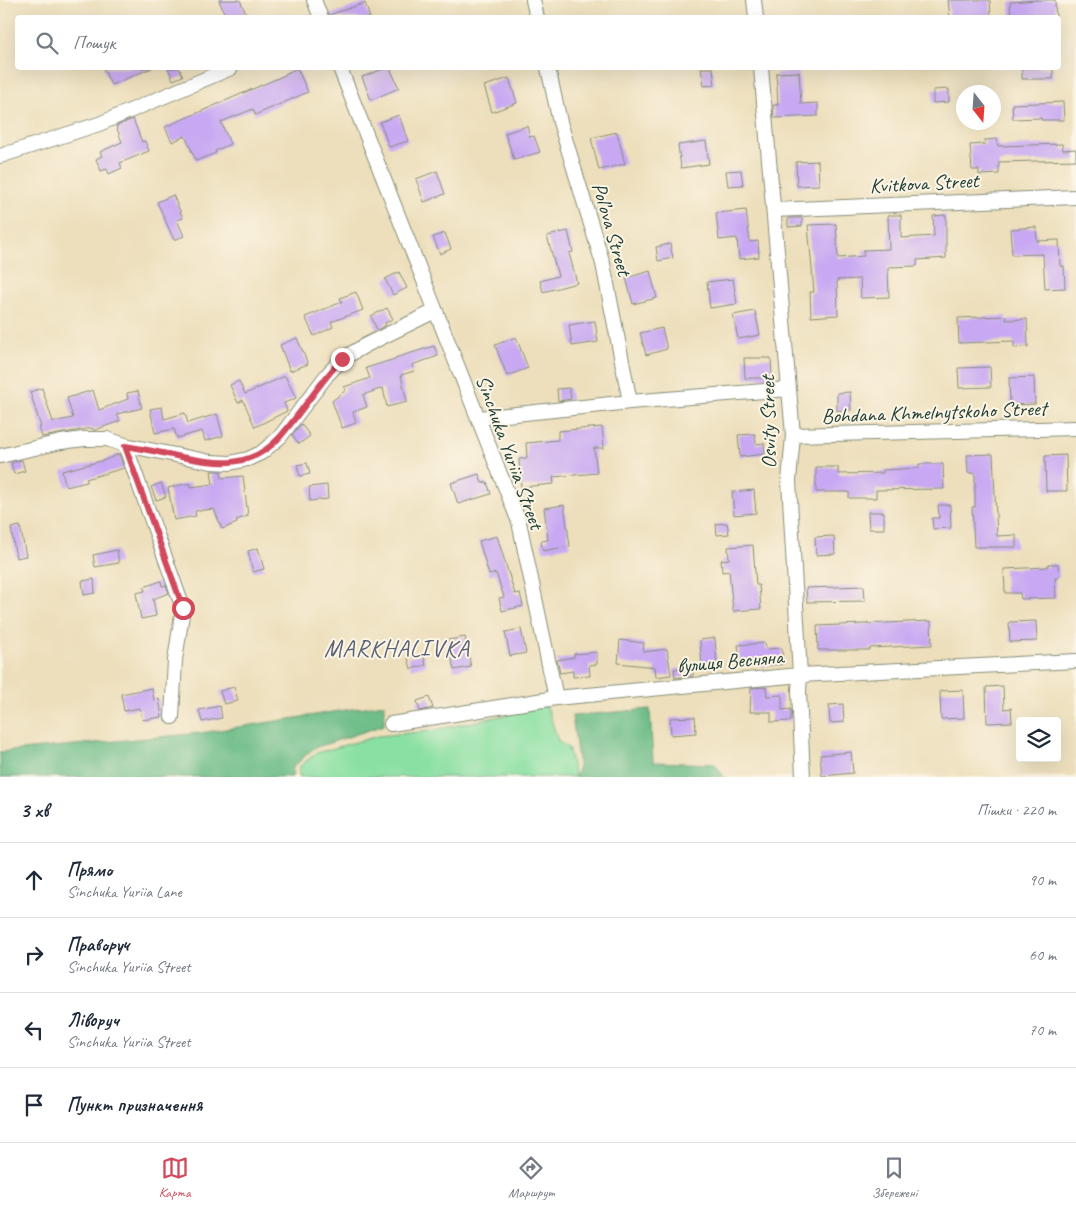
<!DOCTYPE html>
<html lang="uk">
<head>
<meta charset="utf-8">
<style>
	:root { --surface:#fff; --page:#f6f6f7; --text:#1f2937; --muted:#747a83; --line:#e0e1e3; --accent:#d1495b }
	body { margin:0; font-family:Caveat,sans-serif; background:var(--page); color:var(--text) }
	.controls { position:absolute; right:15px; bottom:15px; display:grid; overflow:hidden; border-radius:5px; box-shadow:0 5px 20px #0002 }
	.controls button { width:45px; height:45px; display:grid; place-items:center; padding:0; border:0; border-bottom:1px solid var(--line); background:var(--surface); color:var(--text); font:25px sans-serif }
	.compass { position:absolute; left:956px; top:85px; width:45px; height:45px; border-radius:50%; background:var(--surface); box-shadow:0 5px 20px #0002; rotate:163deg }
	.stop { position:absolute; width:15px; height:15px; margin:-11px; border:4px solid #d1495b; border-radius:50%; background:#fff }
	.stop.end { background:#d1495b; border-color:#fff; box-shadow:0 1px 5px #0008 }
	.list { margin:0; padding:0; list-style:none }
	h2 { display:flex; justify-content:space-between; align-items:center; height:65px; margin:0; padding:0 20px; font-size:21px }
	h2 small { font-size:16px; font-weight:400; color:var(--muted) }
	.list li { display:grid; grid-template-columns:32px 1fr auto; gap:15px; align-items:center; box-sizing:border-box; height:75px; padding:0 20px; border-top:1px solid var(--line) }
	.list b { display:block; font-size:19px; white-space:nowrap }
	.list p { margin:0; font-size:16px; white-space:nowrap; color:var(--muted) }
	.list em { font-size:16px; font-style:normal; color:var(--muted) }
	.icon { flex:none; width:28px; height:28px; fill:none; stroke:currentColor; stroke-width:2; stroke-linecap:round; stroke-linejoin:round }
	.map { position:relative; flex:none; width:1076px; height:777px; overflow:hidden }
	.search { position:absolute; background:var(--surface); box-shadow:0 5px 20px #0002; left:15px; right:15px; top:15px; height:55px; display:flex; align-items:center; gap:12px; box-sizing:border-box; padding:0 18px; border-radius:5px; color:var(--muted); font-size:19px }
	.sheet { height:365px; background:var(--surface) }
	nav { display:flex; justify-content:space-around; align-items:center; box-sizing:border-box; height:70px; border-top:1px solid var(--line); background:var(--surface); font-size:14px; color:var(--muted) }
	nav a { display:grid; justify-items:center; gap:2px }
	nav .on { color:var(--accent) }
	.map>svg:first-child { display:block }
	.green { fill:#8ae0a3; stroke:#548e6c }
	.forest { fill:#6fbe89; stroke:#477e5e }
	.building { fill:#c8a8f3 }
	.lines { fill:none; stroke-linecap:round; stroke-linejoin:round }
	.minor-casing { stroke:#868e78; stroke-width:16 }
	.minor { stroke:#fff; stroke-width:14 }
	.route { stroke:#d1495b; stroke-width:6 }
	.labels { text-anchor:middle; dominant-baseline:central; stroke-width:4; stroke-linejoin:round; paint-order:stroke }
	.street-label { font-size:21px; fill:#1f3d34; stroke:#fcf5e5 }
	.quarter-label { font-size:24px; letter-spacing:1px; fill:#5a6277; stroke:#fcf5e5 }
</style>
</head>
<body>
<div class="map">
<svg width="1076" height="777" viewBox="0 0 1076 777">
	<rect width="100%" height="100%" fill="#fcf5e5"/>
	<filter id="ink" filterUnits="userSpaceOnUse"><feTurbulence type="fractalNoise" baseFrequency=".02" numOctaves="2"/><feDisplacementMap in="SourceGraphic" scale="10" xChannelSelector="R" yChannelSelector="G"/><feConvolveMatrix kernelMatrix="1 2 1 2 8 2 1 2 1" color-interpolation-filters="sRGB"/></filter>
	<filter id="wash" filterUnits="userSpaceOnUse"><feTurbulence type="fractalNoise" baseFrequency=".0096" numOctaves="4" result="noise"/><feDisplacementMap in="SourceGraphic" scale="20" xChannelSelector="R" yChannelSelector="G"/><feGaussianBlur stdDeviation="1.12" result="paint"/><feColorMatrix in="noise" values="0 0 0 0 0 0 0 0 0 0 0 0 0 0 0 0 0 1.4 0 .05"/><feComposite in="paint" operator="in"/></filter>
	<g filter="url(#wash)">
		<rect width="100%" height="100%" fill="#eddfbc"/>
		<path class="green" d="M547,706L558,741L568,748L575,777H299V767L316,753L378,736L430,731Z"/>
		<path class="forest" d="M384,704V725L314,748L293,767L292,777H0V752L201,733Z
			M650,709L653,762L715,764L724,777H575L579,766L572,716Z"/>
		<g id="blocks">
			<path class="building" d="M219,0H240L248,18H226Z
				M948,0H990L991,18H950Z
				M1037,0H1055L1056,18H1011L1010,2Z
				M365,3L370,18H330L329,15Z
				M103,68H152L111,85Z
				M168,68H179L183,76L173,80Z
				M297,68L308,92L255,115L253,109L221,122L230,144L215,151L216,153L196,161L185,136L172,142L165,127L285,75V74Z
				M386,68H390L399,88L371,100L362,77Z
				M701,68H713L715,85L704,86Z
				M1022,68H1053V79H1022Z
				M799,72L801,104L818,103V116L774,118L773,105H778L776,73Z
				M509,78L517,103L492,112L484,86Z
				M949,89V102L933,103V90Z
				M1063,102L1064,120H1041V118L1013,119L1012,104Z
				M399,115L408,141L389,147L380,122Z
				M133,119L142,142L145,141L149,151L120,163L122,168L109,174L107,169L101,171L96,159L102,156L100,152L122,142L116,126Z
				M527,126L530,137L534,136L540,152L514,160L505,133Z
				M617,132L625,164L599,170L591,138Z
				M997,139L998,146L1062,144L1063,150L1076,149V160L999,162V174L979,175V170H972L970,145L985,144V140Z
				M706,141L709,164L681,168L678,145Z
				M818,161L819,185L797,186L796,162Z
				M741,170L743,185L728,186L726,171Z
				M437,171L445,194L424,202L416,179Z
				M173,195L183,218L177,220L184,236L174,240L157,202Z
				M746,210L750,242L758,241L759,257L739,259L737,238L719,240L716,213Z
				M888,215H901V238L934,236L933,216L946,215V258L917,260V266L888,267L889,297L861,298L860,279L837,280L838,315L811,317L810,292H814L808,225L836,224L838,258L864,256L863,250L889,249Z
				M788,218H802V226L788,227Z
				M1036,227L1037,241L1059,240L1060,266H1064L1065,288L1045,289L1043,254L1012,255L1010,229Z
				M568,231L573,252L569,253L577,283L543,292L540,281L558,276L547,236Z
				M445,233L451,249L440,254L433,237Z
				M670,244L673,258L658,261L656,247Z
				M650,271L657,298L633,304L626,278Z
				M399,272L407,288L393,295L385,279Z
				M733,279L737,304L710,308L707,282Z
				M356,292L363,310L331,322L333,327L314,336L305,317L342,302L340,298Z
				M387,308L393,319L385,323L386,325L377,330L371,316Z
				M755,311L760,335L738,339L733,315Z
				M1006,316V320L1027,319L1028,347L1014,348V341L959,343L958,318Z
				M595,321L598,342L572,346L569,325Z
				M662,328L667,349L646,355L640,333Z
				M516,337L528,368L507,376L495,345Z
				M297,338L308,364L290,371L280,345Z
				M434,346L438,356L412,365L414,371L401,375L407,402L387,407L383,388L363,395L367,407L353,412L356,423L342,428L332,401L346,390L344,387L370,378L366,368L395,359V358Z
				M744,358H771L772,378H745Z
				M990,367L991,387L959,388L958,368Z
				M285,376L296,398L284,403L287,411L255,427L243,400L238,403L230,385L239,381L245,394Z
				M1034,377L1035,404L1010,405L1009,378Z
				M42,388L53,422L73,418L67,398L93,390L99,410L128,399L127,393L138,391L142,408L117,414L120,421L95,430H93L92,428L42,437L39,427H41L30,392Z
				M569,388L571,399L558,401L557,389Z
				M850,392L851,410L837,411V393Z
				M162,407L164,419L185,413L188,423L217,414L223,436L205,441L202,431L177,438L174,429L155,433L150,409Z
				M301,424L310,436L299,444L292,435Z
				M602,427L604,448H594L597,473L553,477L554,484L521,487L519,459L527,458L526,443L558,440V431Z
				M755,434L756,444L764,443L765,454L740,457L738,435Z
				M119,454L124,468L86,479L87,482L66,487L62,471L105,460Z
				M993,454L997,536L1016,535V547H974L972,507H975V473H968L967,455Z
				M1066,455L1067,491H1046L1045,456Z
				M22,460L25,471L14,474L11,463Z
				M307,463L310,474L300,476L297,465Z
				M919,464H943L944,489L876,490V498H849V492H816V467H838V474L883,473V470L919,468Z
				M211,471H221L222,478L243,476L248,516L236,520L237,523L222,529L214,509L195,511L196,516L174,520L168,488L190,483L191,487L213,484Z
				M479,474L482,483L487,482L491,494L458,504L451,483Z
				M161,483L166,497L156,500L151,487Z
				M327,485L328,499L310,501L309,487Z
				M754,490L756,513L734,515L732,492Z
				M564,505L570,546L543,551L541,541L548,540L544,508Z
				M938,505H950L951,528L933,529L932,518H939Z
				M868,512H884V529H869Z
				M727,523L729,534L717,535L716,524Z
				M20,526L26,556L16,558L11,528Z
				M497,536L515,594L520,593L523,606L502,611L499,598L504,597L496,573L489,575L479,541Z
				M834,536L835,554L816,555L815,537Z
				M753,545L756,585H759L761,609L733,611L729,571L722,572L721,560L729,559L728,547Z
				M258,548L264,569L253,572L248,551Z
				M117,550L119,563L95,567L93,555Z
				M1048,564H1058L1059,578H1055L1056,598L1021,599L1020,593H1005L1004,569L1048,567Z
				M94,579L95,593L84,595L82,581Z
				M161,581L162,586L166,585L169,593L153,599L156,616L141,619L136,593L145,591L144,587Z
				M864,586L865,601L807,602L806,588Z
				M931,621L932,645L870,648V650H818L817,626Z
				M1036,621L1037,641L1010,642L1009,622Z
				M521,629L526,653L510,656L505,632Z
				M465,637L471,667L454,670L448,640Z
				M715,638L717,667L702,668L700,640Z
				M620,640L644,643L643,652L667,649L671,675L656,677L655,667L618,663Z
				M765,643L766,649L782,648L783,664L758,666V660L740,661L738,645Z
				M597,652V664L589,665L590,676L573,677V671L560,673L557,660L574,657V654Z
				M423,654L426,665L411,669L408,658Z
				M693,668V676L675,678L674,669Z
				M1003,686L1004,709L1011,708L1012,722L987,723L986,687Z
				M234,687L238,701L224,704L220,691Z
				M766,687L767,696L782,695V710L791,709V721L771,722V712H750L751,688Z
				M152,688L154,700L159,699L162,717L142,720L140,708L124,711L121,694Z
				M963,690L964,718L941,719L940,691Z
				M429,697L433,708L420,711L417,701Z
				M843,704L844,722L830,723L829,705Z
				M220,706L222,718L202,722L199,710Z
				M695,717L696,733L671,735L670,718Z
				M851,752L853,773L822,776L820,755Z"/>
		</g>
	</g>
	<g filter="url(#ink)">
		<use href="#blocks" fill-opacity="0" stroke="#868e78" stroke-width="1"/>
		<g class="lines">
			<defs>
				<path id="minor" d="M314,0L321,18
					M533,0L537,18
					M754,0L756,18
					M340,68L519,522L556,698
					M548,68L560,122L603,264L630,402
					M761,68L793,435L789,481L800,675L799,691L803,777
					M0,156L99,124L231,68
					M774,210L1076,197
					M478,418L630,402L789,389
					M793,435L1076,428
					M125,445L183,608L175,660L172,717
					M0,456L61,442L84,439H107L125,445L211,462L230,463L248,459L261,453L280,437L327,375L342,359L366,345L435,311
					M391,724L556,698L800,675L1076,661"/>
			</defs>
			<use href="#minor" class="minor-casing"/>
			<use href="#minor" class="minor"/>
		</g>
	</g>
	<g class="lines" filter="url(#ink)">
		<path class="route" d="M183,608L125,446C144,449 163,453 181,457C220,464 251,469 280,437C302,412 319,383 342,359"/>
	</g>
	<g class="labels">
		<g class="street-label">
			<text transform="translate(924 183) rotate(-3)">Kvitkova Street</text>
			<text transform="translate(612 229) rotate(74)">Pol’ova Street</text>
			<text transform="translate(934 412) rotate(-2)">Bohdana Khmelnytskoho Street</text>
			<text transform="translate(768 422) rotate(-91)">Osvity Street</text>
			<text transform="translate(510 452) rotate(70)">Sinchuka Yuriia Street</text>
			<text transform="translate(730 661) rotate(-5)">вулиця Весняна</text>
		</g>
		<g class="quarter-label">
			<text x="397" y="648">MARKHALIVKA</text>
		</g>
	</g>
</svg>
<div class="controls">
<button><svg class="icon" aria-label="layers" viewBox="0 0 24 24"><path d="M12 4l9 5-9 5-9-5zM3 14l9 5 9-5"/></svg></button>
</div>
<svg class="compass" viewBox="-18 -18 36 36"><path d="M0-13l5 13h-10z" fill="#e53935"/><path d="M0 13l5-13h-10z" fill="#747a83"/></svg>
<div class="stop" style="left:183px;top:608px"></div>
<div class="stop end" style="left:342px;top:359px"></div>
<div class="search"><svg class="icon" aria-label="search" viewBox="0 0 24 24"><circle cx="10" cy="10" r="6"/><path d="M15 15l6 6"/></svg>Пошук</div>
</div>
<section class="sheet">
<h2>3 хв<small>Пішки · 220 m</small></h2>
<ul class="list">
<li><svg class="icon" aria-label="ahead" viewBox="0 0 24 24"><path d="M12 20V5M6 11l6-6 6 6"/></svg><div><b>Прямо</b><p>Sinchuka Yuriia Lane</p></div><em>90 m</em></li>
<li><svg class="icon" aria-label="right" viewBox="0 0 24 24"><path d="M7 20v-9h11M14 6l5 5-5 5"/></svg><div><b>Праворуч</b><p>Sinchuka Yuriia Street</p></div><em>60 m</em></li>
<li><svg class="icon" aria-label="left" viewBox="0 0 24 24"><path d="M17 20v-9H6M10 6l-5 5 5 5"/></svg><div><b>Ліворуч</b><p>Sinchuka Yuriia Street</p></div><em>70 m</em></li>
<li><svg class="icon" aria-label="arrive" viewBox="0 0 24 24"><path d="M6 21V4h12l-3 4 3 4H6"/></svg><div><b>Пункт призначення</b></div></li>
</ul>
</section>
<nav>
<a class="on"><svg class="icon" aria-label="map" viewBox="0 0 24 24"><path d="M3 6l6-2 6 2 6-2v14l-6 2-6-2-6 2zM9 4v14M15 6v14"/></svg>Карта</a>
<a><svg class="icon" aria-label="directions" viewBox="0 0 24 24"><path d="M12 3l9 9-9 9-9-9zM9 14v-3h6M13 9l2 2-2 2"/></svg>Маршрут</a>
<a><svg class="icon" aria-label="saved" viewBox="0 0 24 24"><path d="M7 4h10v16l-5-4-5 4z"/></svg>Збережені</a>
</nav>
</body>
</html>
